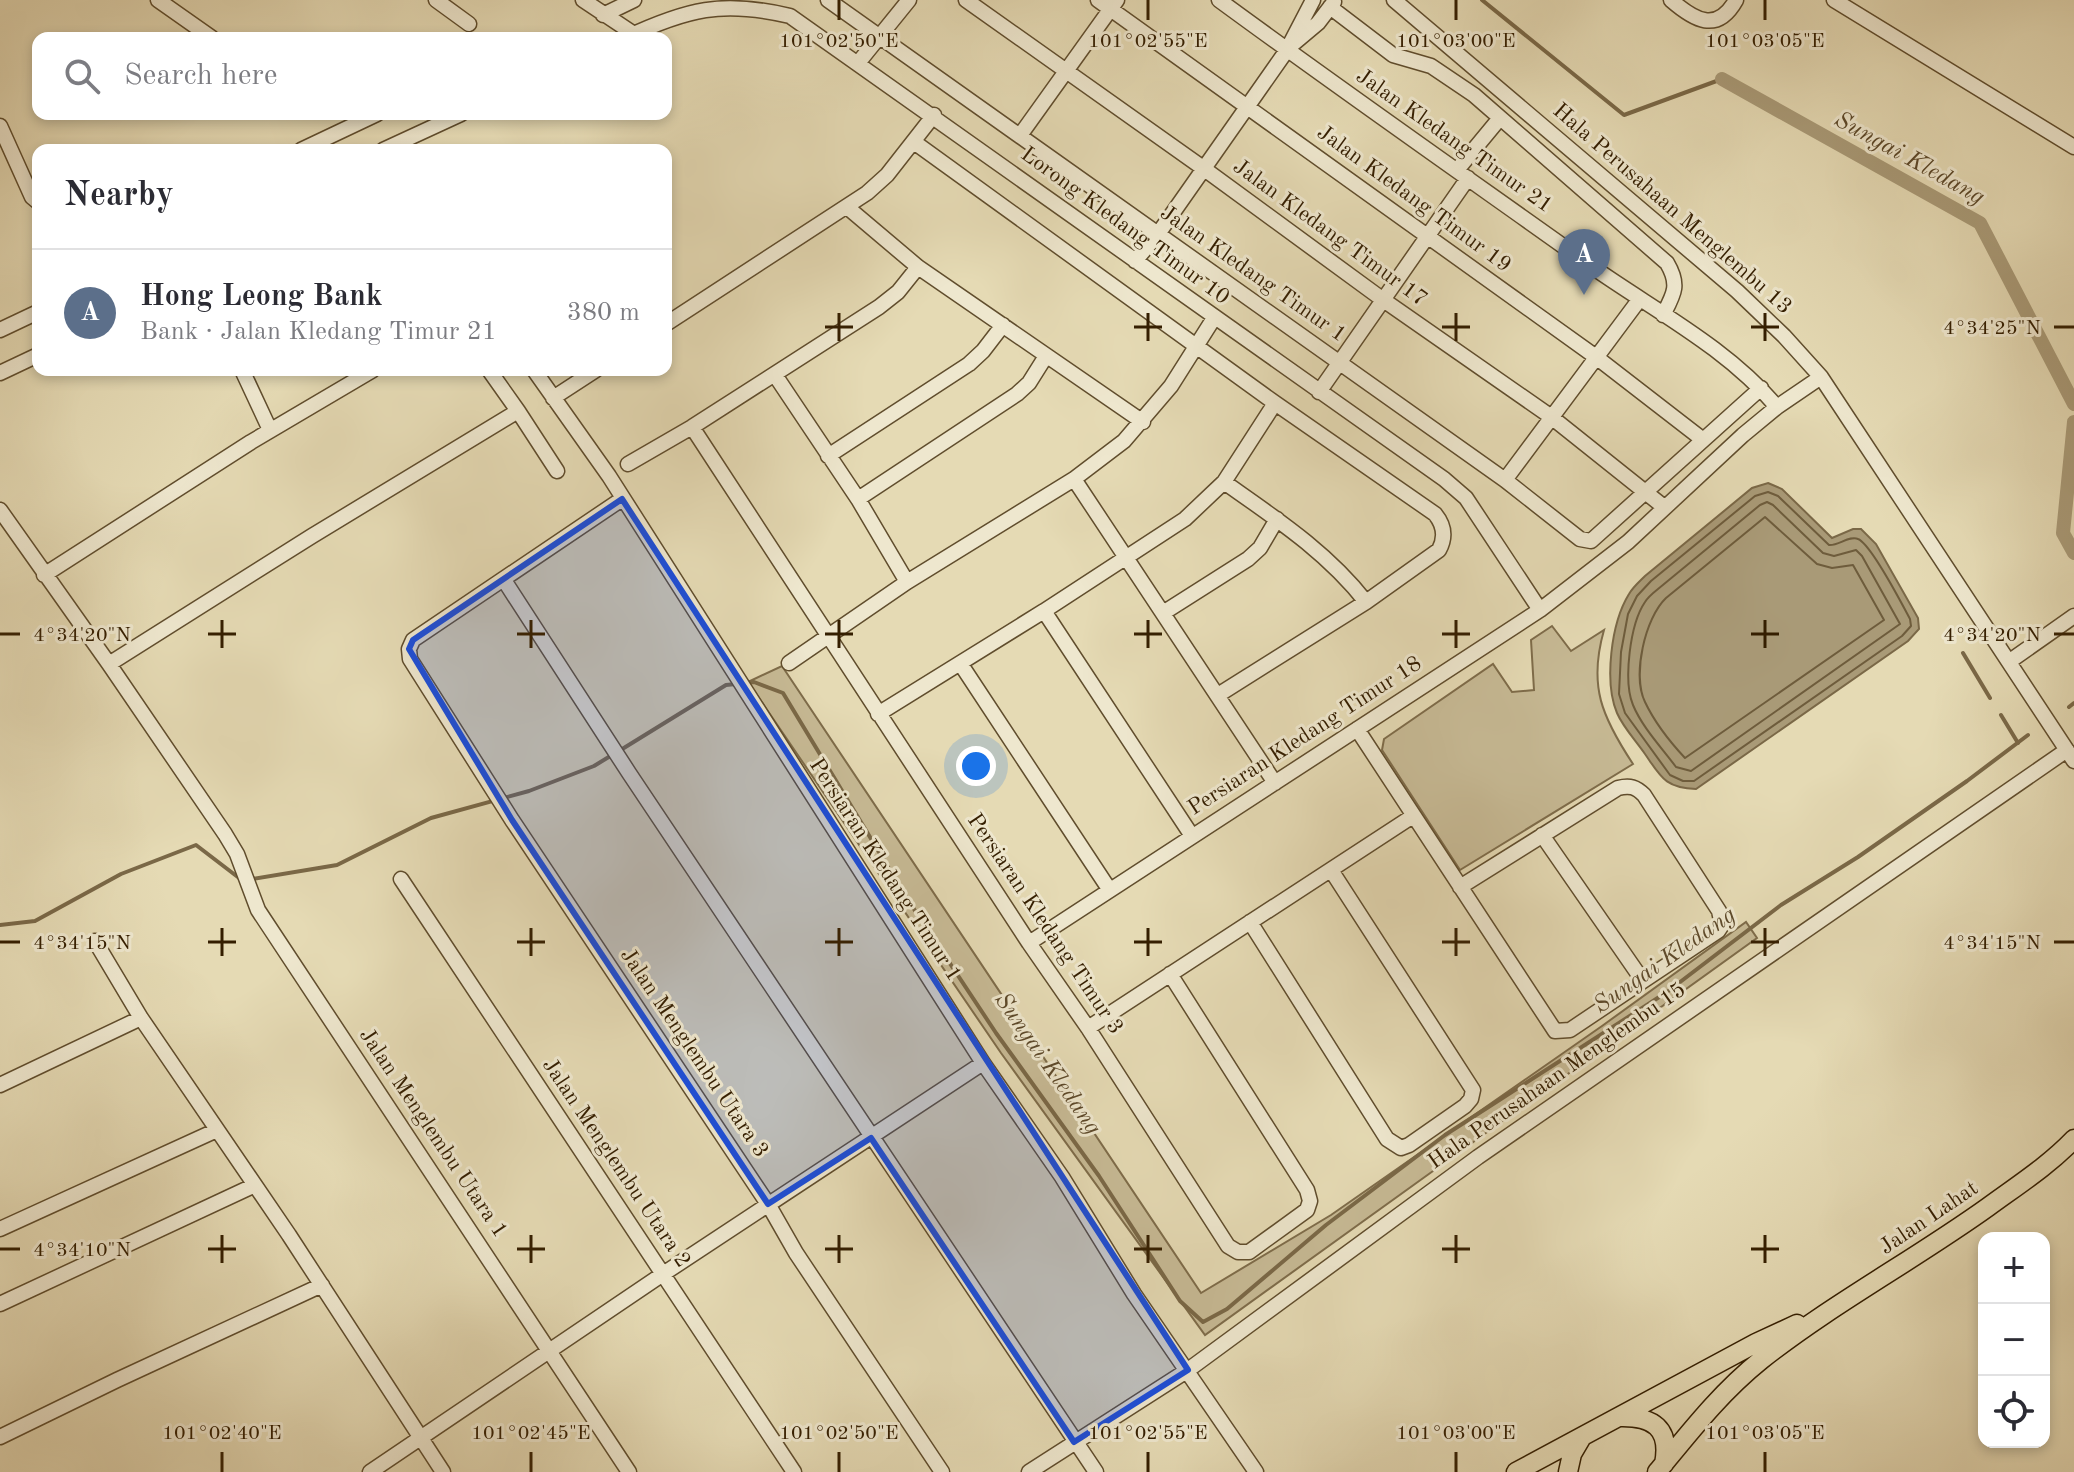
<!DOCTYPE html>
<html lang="en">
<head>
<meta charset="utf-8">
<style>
	:root { --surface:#fff; --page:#f2f2f3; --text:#2b2b33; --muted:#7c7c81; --line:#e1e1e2; --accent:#ea580c }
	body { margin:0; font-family:"Old Standard TT",serif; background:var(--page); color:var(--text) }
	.controls { position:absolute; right:24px; bottom:24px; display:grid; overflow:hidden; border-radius:16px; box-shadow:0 4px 12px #0003 }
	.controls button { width:72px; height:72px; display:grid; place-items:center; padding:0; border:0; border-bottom:2px solid var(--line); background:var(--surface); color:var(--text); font:40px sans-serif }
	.you { position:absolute; left:976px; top:766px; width:28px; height:28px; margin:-20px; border:6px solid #fff; border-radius:50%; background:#1a73e8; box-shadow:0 0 0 12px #1a73e833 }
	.badge { display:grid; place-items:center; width:52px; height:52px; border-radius:50%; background:var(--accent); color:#fff; font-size:26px; font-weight:700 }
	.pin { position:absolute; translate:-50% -66px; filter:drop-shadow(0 2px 4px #0008) }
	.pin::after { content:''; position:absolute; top:42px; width:28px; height:24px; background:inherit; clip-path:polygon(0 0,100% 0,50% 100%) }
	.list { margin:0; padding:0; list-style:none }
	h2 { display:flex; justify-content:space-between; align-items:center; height:104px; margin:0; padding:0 32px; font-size:34px }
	h2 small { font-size:26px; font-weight:400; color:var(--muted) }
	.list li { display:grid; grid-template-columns:52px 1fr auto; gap:24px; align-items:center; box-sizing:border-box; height:128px; padding:0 32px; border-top:2px solid var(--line) }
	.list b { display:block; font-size:30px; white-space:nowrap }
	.list p { margin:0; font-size:26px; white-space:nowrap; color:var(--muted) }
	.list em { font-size:26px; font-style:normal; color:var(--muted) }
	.icon { flex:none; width:44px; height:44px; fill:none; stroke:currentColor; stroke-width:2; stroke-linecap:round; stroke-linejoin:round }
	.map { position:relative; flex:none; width:2074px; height:1472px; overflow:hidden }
	.search { position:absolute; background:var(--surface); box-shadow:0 4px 12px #0003; left:32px; top:32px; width:640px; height:88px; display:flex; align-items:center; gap:20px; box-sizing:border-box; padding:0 28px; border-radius:16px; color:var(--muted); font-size:30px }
	.panel { position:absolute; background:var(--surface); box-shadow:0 4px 12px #0003; left:32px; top:144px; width:640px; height:232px; border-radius:16px }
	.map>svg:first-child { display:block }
	.green { fill:#c7ba95; stroke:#7e6c4a; stroke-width:2 }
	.water { fill:#a99a77; stroke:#7a6847; stroke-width:2 }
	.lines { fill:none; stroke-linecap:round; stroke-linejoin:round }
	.shore { stroke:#6e5c3c; stroke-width:2 }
	.stream { stroke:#7a6847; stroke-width:4 }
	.canal { stroke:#a99a77; stroke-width:14 }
	.minor-casing { stroke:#604d2d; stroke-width:17 }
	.major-casing { stroke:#341e00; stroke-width:21 }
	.minor { stroke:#eee7ce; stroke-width:14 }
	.major { stroke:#e5dab4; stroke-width:18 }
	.marked { fill:#1d4ed8; fill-opacity:0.2; stroke:#1d4ed8; stroke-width:6; stroke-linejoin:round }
	.ticks { fill:none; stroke:#341e00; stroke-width:3 }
	.labels { text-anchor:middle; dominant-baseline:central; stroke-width:6; stroke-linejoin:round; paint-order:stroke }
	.street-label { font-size:22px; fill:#341e00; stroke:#eee7ce }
	.water-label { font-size:24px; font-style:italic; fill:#5d492a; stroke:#eee7ce }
	.ticks-label { font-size:20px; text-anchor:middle; fill:#341e00; stroke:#eee7ce; stroke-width:6; stroke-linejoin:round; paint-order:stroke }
</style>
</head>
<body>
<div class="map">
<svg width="2074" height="1472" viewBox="0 0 2074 1472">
	<rect width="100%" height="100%" fill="#e5dab4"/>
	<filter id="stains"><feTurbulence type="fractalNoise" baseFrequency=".0025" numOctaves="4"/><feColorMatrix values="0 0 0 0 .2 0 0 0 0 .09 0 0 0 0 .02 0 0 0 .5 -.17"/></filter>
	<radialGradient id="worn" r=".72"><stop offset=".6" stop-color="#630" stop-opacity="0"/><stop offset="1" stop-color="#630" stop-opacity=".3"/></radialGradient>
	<path class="green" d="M1552,626L1571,651L1604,630C1588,686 1602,717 1633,764L1460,870L1382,750L1384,739L1493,664L1512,692L1534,690L1531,640Z
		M782,666L1201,1293L1331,1215L1602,1026L1746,922L1757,938L1205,1335L1001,1053L748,682Z"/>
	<path class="water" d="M1768,483L1782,489L1832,538L1853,529H1861L1876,544L1918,618L1919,629L1908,641L1696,789C1665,788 1661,777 1645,754C1636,741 1623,727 1617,713C1604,682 1611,623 1629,594C1633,587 1640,581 1645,576L1752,488Z"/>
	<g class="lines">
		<path class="shore" d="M1768,492L1778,496L1829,545C1838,546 1850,535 1858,539C1871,544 1902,604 1910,619L1911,626L1902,636L1694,781H1683L1670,775L1625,713L1619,694L1621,652L1628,614L1637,596L1651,581L1755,496Z
			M1767,502L1773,505L1823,553L1834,556L1856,550L1862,556L1900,624L1691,771L1676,767C1662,748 1642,727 1633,705C1623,681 1630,624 1645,602C1648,597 1653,593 1658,589L1760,505Z
			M1765,517L1817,564L1832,568L1853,565L1884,620L1685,758C1671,743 1654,721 1645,702C1632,675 1645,618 1666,598Z"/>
		<path class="stream" d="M1482,0L1624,115L1722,79
			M1963,653L1990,698
			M745,683L754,682L783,693L908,900L996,1033L1099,1176L1180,1301L1203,1322L1227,1309L1326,1225L1445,1135L1667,992L1781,905L1858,857L1967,781L2028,735
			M2069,707L2074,703
			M2001,715L2018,743
			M619,751L726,685L736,684
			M252,879L337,865L431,818L529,791L594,766L612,755
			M0,925L35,921L121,874L196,845L243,881"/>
		<path class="canal" d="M1722,79L1980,223L2074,404
			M2074,422L2063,533L2074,553"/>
		<defs>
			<path id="minor" d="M158,0L212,38
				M436,0L469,24
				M583,0L634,34
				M828,0L1505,480L1580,539L1591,541L1761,388
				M966,0L1203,168L1382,299L1550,416L1664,507
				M1098,0L1596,357L1702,439
				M1219,0C1343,91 1469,179 1594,268C1657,312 1727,348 1777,407
				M1394,0L1737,291L1784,336L1821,377L2074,761
				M1671,0C1694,20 1717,34 1736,0
				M1834,0L2074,147
				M1330,7L1393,55L1431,66L1474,95L1667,263C1680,285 1674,294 1663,315
				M603,15L634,0
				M625,38C687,9 722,0 790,16L1444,479L1466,498L1540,610
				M1293,44L1318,23L1334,2
				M858,63L909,0
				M0,126L32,197L38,202
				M1021,134L1117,0
				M914,142L1275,403L1435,514C1444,525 1446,537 1439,550L1366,602L1218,695
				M301,150L377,114
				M383,150L461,114
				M1457,170L1500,118
				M847,207L918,267L1143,422
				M1135,261L1158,234L1287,50L1313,0
				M666,324L867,193L887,175L934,115
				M0,330L38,312
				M242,370L270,430
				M534,370L609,476L983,1063L1062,1177L1134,1294L1256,1472
				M0,373L38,355
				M775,375L858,499L907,582
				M1319,392L1468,178
				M553,398L596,370
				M518,411L557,471
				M692,427L1029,943L1088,1028L1228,1246L1238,1252H1249L1307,1210L1310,1201L1307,1190L1170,974
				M828,456L969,364L983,351L1003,325
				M628,464L692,427L879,307L898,292L918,267
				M1074,479L1275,783
				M1505,480L1639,300
				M1224,482C1275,518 1327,552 1366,602
				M622,499L413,640L409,649L410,659L512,820L768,1204L796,1253L942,1472
				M858,499L1017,394L1029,383L1046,356
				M0,510L109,664L225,834L237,854L258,910L629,1472
				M44,575L251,442L373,370
				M504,580L629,773L1096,1472
				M1044,611L1192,836
				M1163,613L1248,559L1260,548L1277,519
				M2010,661L2074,616
				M789,663L907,582L1074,479L1124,441L1171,386L1214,318
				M960,663L1109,889
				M109,664L312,536L518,411L489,370
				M878,714L1044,611L1185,519L1224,482L1275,403
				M1357,729L1555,1031L1570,1030L1643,981
				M401,879L794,1472
				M1460,887L1618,788C1630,785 1636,787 1644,795L1719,911L1722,925L1718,931L1643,981L1542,835
				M1250,922L1387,1139L1401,1148L1409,1145L1465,1106L1471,1099L1473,1090L1331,870
				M95,941L141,1018L289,1235L443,1472
				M1029,943L1540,610L1628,542L1743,435L1777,407L1821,377
				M1088,1028L1413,816
				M0,1085L141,1018
				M0,1229L217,1130
				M0,1304L255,1185
				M0,1437L117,1380L322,1285
				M370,1472L663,1274L983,1063
				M1029,1472L1188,1370L1478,1157L2067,750"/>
			<path id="major" d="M1619,1417C1653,1416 1671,1428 1664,1464
				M1516,1472L1756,1343L1797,1324
				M1568,1472L1572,1454L1582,1437
				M1657,1472C1690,1432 1720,1393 1761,1360C1832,1304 1914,1260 1988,1207C2018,1185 2048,1166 2074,1139"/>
		</defs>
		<use href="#minor" class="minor-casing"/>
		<use href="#major" class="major-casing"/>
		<use href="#minor" class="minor"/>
		<use href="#major" class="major"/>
	</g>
	<path class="marked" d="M622,499L1188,1370L1074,1442L871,1138L768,1204L512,820L409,649L413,640Z"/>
	<path class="ticks" d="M839,0V20M1148,0V20M1456,0V20M1765,0V20M839,313V341M1148,313V341M1456,313V341M1765,313V341M825,327H853M1134,327H1162M1442,327H1470M1751,327H1779M2054,327H2074M222,620V648M531,620V648M839,620V648M1148,620V648M1456,620V648M1765,620V648M0,634H20M208,634H236M517,634H545M825,634H853M1134,634H1162M1442,634H1470M1751,634H1779M2054,634H2074M222,928V956M531,928V956M839,928V956M1148,928V956M1456,928V956M1765,928V956M0,942H20M208,942H236M517,942H545M825,942H853M1134,942H1162M1442,942H1470M1751,942H1779M2054,942H2074M222,1235V1263M531,1235V1263M839,1235V1263M1148,1235V1263M1456,1235V1263M1765,1235V1263M0,1249H20M208,1249H236M517,1249H545M825,1249H853M1134,1249H1162M1442,1249H1470M1751,1249H1779M222,1452V1472M531,1452V1472M839,1452V1472M1148,1452V1472M1456,1452V1472M1765,1452V1472"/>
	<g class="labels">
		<g class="street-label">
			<text transform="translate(1454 141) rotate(35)">Jalan Kledang Timur 21</text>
			<text transform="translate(1414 199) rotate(36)">Jalan Kledang Timur 19</text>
			<text transform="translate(1672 209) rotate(41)">Hala Perusahaan Menglembu 13</text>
			<text transform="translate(1125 226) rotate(36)">Lorong Kledang Timur 10</text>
			<text transform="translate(1330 233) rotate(36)">Jalan Kledang Timur 17</text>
			<text transform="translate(1253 274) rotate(35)">Jalan Kledang Timur 1</text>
			<text transform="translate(1305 736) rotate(-33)">Persiaran Kledang Timur 18</text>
			<text transform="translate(885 870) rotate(57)">Persiaran Kledang Timur 1</text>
			<text transform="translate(1045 924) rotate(56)">Persiaran Kledang Timur 3</text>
			<text transform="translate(694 1053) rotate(56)">Jalan Menglembu Utara 3</text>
			<text transform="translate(1557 1076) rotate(-35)">Hala Perusahaan Menglembu 15</text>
			<text transform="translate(433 1133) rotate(56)">Jalan Menglembu Utara 1</text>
			<text transform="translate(616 1163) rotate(56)">Jalan Menglembu Utara 2</text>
			<text transform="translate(1929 1218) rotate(-34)">Jalan Lahat</text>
		</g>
		<g class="water-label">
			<text transform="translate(1909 159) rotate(29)">Sungai Kledang</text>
			<text transform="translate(1665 961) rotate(-35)">Sungai Kledang</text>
			<text transform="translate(1047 1064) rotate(55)">Sungai Kledang</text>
		</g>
	</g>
	<g class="ticks-label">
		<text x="839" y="47">101°02'50"E</text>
		<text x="1148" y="47">101°02'55"E</text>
		<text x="1456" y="47">101°03'00"E</text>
		<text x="1765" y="47">101°03'05"E</text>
		<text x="1992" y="334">4°34'25"N</text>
		<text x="82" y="641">4°34'20"N</text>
		<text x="1992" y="641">4°34'20"N</text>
		<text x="82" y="949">4°34'15"N</text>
		<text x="1992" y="949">4°34'15"N</text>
		<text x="82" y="1256">4°34'10"N</text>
		<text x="222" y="1439">101°02'40"E</text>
		<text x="531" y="1439">101°02'45"E</text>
		<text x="839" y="1439">101°02'50"E</text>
		<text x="1148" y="1439">101°02'55"E</text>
		<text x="1456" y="1439">101°03'00"E</text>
		<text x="1765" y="1439">101°03'05"E</text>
	</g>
	<rect width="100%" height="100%" filter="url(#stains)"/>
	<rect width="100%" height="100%" fill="url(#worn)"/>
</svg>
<div class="controls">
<button>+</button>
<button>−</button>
<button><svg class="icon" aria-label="locate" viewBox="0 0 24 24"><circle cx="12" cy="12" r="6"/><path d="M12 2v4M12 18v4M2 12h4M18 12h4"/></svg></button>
</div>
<div class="you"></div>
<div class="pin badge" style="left:1584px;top:295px;background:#5c6f8a">A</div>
<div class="search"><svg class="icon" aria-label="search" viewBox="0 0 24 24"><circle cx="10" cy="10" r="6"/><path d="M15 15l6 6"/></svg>Search here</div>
<section class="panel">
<h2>Nearby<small></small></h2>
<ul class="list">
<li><span class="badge" style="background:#5c6f8a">A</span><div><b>Hong Leong Bank</b><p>Bank · Jalan Kledang Timur 21</p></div><em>380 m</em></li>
</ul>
</section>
</div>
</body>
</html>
